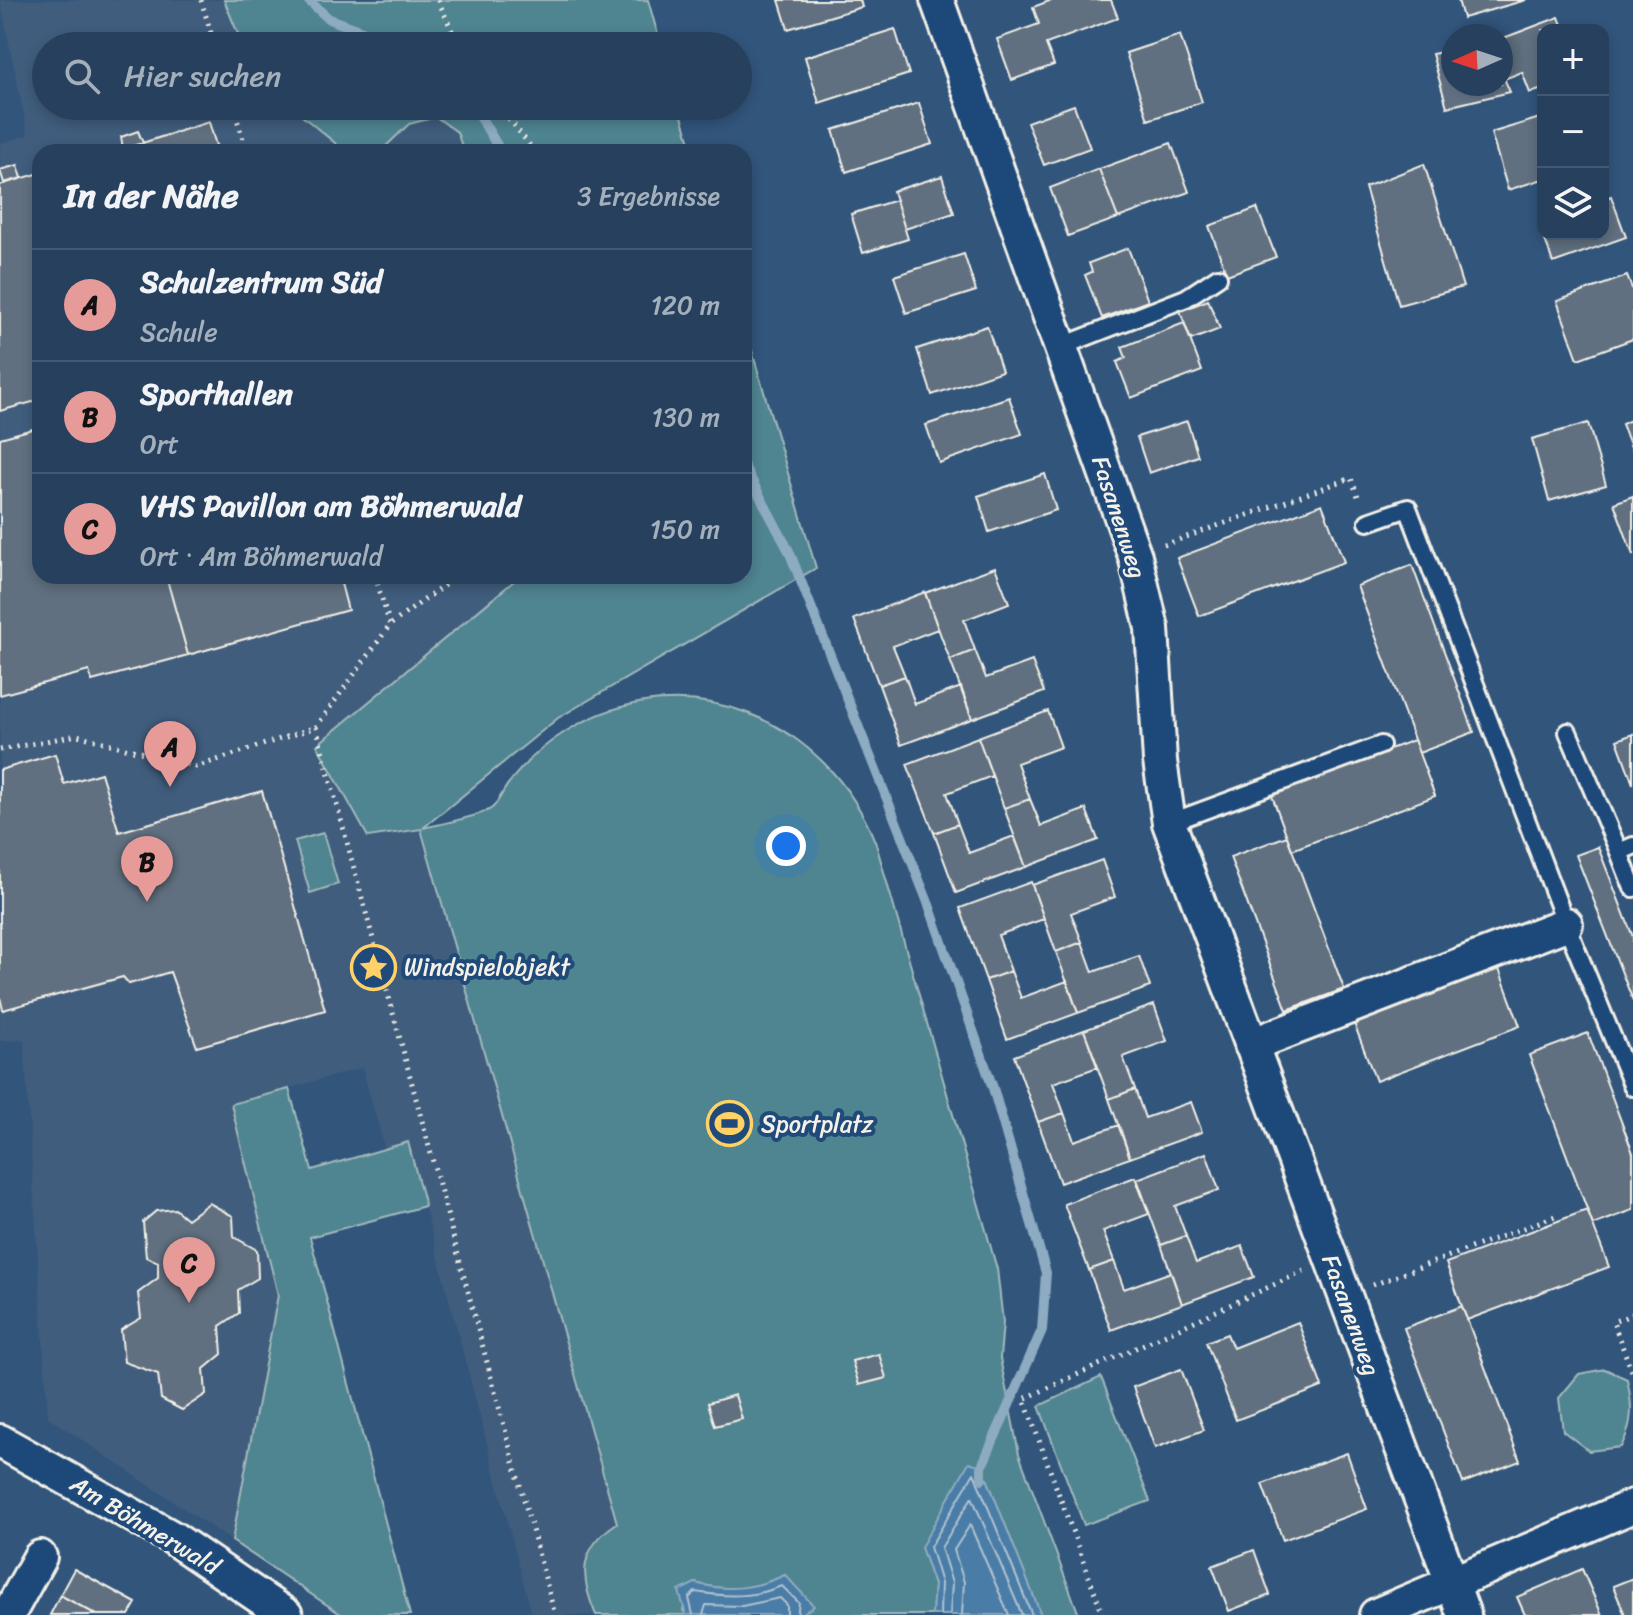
<!DOCTYPE html>
<html lang="de">
<head>
<meta charset="utf-8">
<style>
	:root { --surface:#26405d; --page:#324b66; --text:#f1f3f6; --muted:#a4afbc; --line:#425972; --accent:#e69b98 }
	body { margin:0; font-family:Sriracha,sans-serif; background:var(--page); color:var(--text) }
	.controls { position:absolute; right:24px; top:24px; display:grid; overflow:hidden; border-radius:16px; box-shadow:0 4px 12px #0003 }
	.controls button { width:72px; height:72px; display:grid; place-items:center; padding:0; border:0; border-bottom:2px solid var(--line); background:var(--surface); color:var(--text); font:40px sans-serif }
	.compass { position:absolute; left:1441px; top:24px; width:72px; height:72px; border-radius:50%; background:var(--surface); box-shadow:0 4px 12px #0003; rotate:267deg }
	.you { position:absolute; left:786px; top:846px; width:28px; height:28px; margin:-20px; border:6px solid #fff; border-radius:50%; background:#1a73e8; box-shadow:0 0 0 12px #1a73e833 }
	.badge { display:grid; place-items:center; width:52px; height:52px; border-radius:50%; background:var(--accent); color:#111; font-size:26px; font-weight:700 }
	.pin { position:absolute; translate:-50% -66px; filter:drop-shadow(0 2px 4px #0008) }
	.pin::after { content:''; position:absolute; top:42px; width:28px; height:24px; background:inherit; clip-path:polygon(0 0,100% 0,50% 100%) }
	.list { margin:0; padding:0; list-style:none }
	h2 { display:flex; justify-content:space-between; align-items:center; height:104px; margin:0; padding:0 32px; font-size:34px }
	h2 small { font-size:26px; font-weight:400; color:var(--muted) }
	.list li { display:grid; grid-template-columns:52px 1fr auto; gap:24px; align-items:center; box-sizing:border-box; height:112px; padding:0 32px; border-top:2px solid var(--line) }
	.list b { display:block; font-size:30px; white-space:nowrap }
	.list p { margin:0; font-size:26px; white-space:nowrap; color:var(--muted) }
	.list em { font-size:26px; font-style:normal; color:var(--muted) }
	.icon { flex:none; width:44px; height:44px; fill:none; stroke:currentColor; stroke-width:2; stroke-linecap:round; stroke-linejoin:round }
	.map { position:relative; flex:none; width:1633px; height:1615px; overflow:hidden }
	.search { position:absolute; background:var(--surface); box-shadow:0 4px 12px #0003; left:32px; top:32px; width:720px; height:88px; display:flex; align-items:center; gap:20px; box-sizing:border-box; padding:0 28px; border-radius:44px; color:var(--muted); font-size:30px }
	.panel { position:absolute; background:var(--surface); box-shadow:0 4px 12px #0003; left:32px; top:144px; width:720px; height:440px; border-radius:24px }
	.map>svg:first-child { display:block }
	.built { fill:#405d7d }
	.green { fill:#508491; stroke:#a2babc; stroke-width:2 }
	.water { fill:#497ca7; stroke:#8dabc1; stroke-width:2 }
	.lines { fill:none; stroke-linecap:round; stroke-linejoin:round }
	.shore { stroke:#b0c2ce; stroke-width:2 }
	.stream { stroke:#8dabc1; stroke-width:10 }
	.building { fill:#606f80; stroke:#f4f1e8; stroke-width:2 }
	.lane-casing { stroke:#f4f1e8; stroke-width:22 }
	.street-casing { stroke:#f4f1e8; stroke-width:38 }
	.path { stroke:#f4f1e8; stroke-width:5; stroke-dasharray:2 6; stroke-linecap:butt }
	.lane { stroke:#1f4a7a; stroke-width:16 }
	.street { stroke:#1f4a7a; stroke-width:32 }
	.labels { text-anchor:middle; dominant-baseline:central; stroke-width:8; stroke-linejoin:round; paint-order:stroke }
	.street-label { font-size:24px; fill:#f4f1e8; stroke:#1f4a7a }
	.poi-label { font-size:24px; fill:#f4f1e8; stroke:#1f4a7a; text-anchor:start }
</style>
</head>
<body>
<div class="map">
<svg width="1633" height="1615" viewBox="0 0 1633 1615">
	<rect width="100%" height="100%" fill="#32557c"/>
	<filter id="ink" filterUnits="userSpaceOnUse"><feTurbulence type="fractalNoise" baseFrequency=".0125" numOctaves="2"/><feDisplacementMap in="SourceGraphic" scale="16" xChannelSelector="R" yChannelSelector="G"/><feConvolveMatrix kernelMatrix="1 2 1 2 8 2 1 2 1" color-interpolation-filters="sRGB"/></filter>
	<g filter="url(#ink)">
		<path class="built" d="M0,0H224L243,46H46V106H290L346,152H40V576H520L318,745L368,837L420,829L617,1524L600,1534L589,1550V1598L596,1615H532L408,1143L385,1149L362,1068L232,1104L278,1295L232,1541L48,1417L24,1040L0,1041V143L28,135Z
			M436,117L457,132L464,152H380L409,124Z"/>
		<path class="green" d="M224,0H648L661,46H243Z
			M290,106H679L693,152H464L457,132L436,117L409,124L380,152H346Z
			M744,324L816,568L558,718L423,828C436,825 483,816 492,808C499,802 503,790 509,783C525,762 545,744 568,730C687,659 828,719 876,844L997,1269L1003,1322L1000,1358L1019,1454L1079,1615H1041L982,1466L921,1547L934,1585L932,1615H800L813,1606L785,1575C754,1590 727,1592 695,1583L683,1610L686,1615H596C579,1576 579,1548 617,1523L421,829L368,837L317,745L520,576H744Z
			M323,833L338,884L310,893L295,841Z
			M289,1089L312,1170L408,1142L425,1206L310,1237L410,1615H342L232,1541L278,1295L231,1104Z
			M1605,1369L1627,1379C1633,1406 1633,1424 1621,1447L1589,1451L1563,1431L1559,1398L1579,1374Z
			M1101,1377L1150,1501L1084,1525L1039,1406Z"/>
		<path class="water" d="M969,1462L982,1466L1041,1615H932L934,1585L921,1547Z
			M785,1575L814,1606L800,1615H686L679,1591L695,1583C727,1592 754,1589 785,1575Z"/>
		<g class="lines">
			<path class="shore" d="M693,1615L689,1598L695,1592C727,1597 752,1598 782,1586L799,1603L797,1615
				M703,1615L706,1605L742,1606L780,1598L787,1605V1615
				M940,1615L941,1583L930,1547L974,1473L1032,1615
				M950,1615L952,1583L941,1548L972,1497L1022,1615
				M962,1615L964,1582L954,1550L970,1525L1009,1615"/>
			<path class="stream" d="M308,0L329,19L402,46
				M474,106L501,152
				M744,466L789,551L929,905L993,1088L1046,1273L1042,1330L982,1466V1479"/>
		</g>
		<path class="building" d="M779,0H860L862,7L788,29Z
			M1052,0H1111L1118,18L1046,44L1054,65L1012,80L997,39L1039,24L1033,7Z
			M1458,0H1526L1463,18Z
			M1559,17L1564,30H1543V89L1530,93L1522,72L1504,79L1501,39Z
			M895,29L909,74L819,103L805,57Z
			M1180,35L1202,102L1148,120L1126,53Z
			M1453,50V84H1501V71L1510,92L1447,107L1432,54Z
			M919,103L932,144L846,172L833,130Z
			M1074,105L1090,148L1044,165L1027,122Z
			M1543,117V179L1508,190L1491,133Z
			M209,122L218,152H124L123,149Z
			M138,131L143,143L123,149L121,137Z
			M1171,143L1189,192L1118,218L1099,169Z
			M1424,164L1463,287L1399,305L1365,187Z
			M18,165L22,178L4,183L0,170Z
			M1099,169L1118,218L1068,236L1050,188Z
			M40,173V400L0,411V185Z
			M942,176L954,213L905,229L893,191Z
			M1611,196L1626,237L1553,263L1543,234H1603V199Z
			M896,200L908,239L863,253L851,214Z
			M1257,208L1276,257L1227,275L1209,226Z
			M1128,248L1148,301L1102,318L1085,275L1092,272L1089,263Z
			M964,254L976,291L906,313L894,276Z
			M1627,276L1633,291V339L1578,359L1557,301Z
			M1208,300L1220,329L1191,340L1180,311Z
			M1184,323L1202,371L1131,398L1117,362L1126,358L1122,347Z
			M987,326L1002,371L932,395L917,349Z
			M1009,397L1022,434L939,463L926,425Z
			M1633,419V452L1622,424Z
			M1187,421L1198,456L1149,473L1137,437Z
			M1588,423L1606,485L1549,501L1532,439Z
			M40,427V576H166L188,655L92,681L89,671L0,695V438Z
			M1045,474L1056,510L989,532L978,496Z
			M1633,496V555L1614,503Z
			M1322,504L1344,562L1199,616L1177,558Z
			M1412,565L1474,732L1419,753L1357,586Z
			M995,567L1009,603L964,620L975,650L950,660L925,593Z
			M166,576H339L348,610L188,655Z
			M925,592L938,629L893,646L905,676L879,685L854,619Z
			M975,650L986,678L1032,661L1044,692L972,719L950,660Z
			M905,676L915,704L961,687L972,719L901,745L879,685Z
			M1048,711L1061,747L1017,763L1030,799L1004,808L978,737Z
			M1633,734V784L1617,740Z
			M978,737L992,776L947,793L958,824L934,833L907,764Z
			M1414,740L1435,796L1292,850L1271,793Z
			M55,754L64,784L101,773L119,832L262,791L325,1010L197,1047L170,972L129,984L123,977L3,1010L0,997V770Z
			M1030,799L1041,826L1086,809L1098,840L1026,867L1004,808Z
			M958,824L969,853L1014,836L1026,867L956,893L934,833Z
			M1287,836L1344,989L1287,1010L1230,857Z
			M1598,847L1633,937V1001L1576,855Z
			M1102,860L1115,897L1071,913L1082,942L1056,952L1032,885Z
			M1031,882L1044,919L998,935L1011,971L986,980L960,908Z
			M1082,942L1093,972L1139,956L1150,987L1078,1013L1056,952Z
			M1499,969L1520,1026L1376,1081L1354,1023Z
			M1011,971L1021,998L1067,981L1078,1013L1007,1039L986,980Z
			M1154,1005L1167,1041L1123,1057L1135,1089L1109,1099L1084,1030Z
			M1084,1030L1098,1067L1053,1083L1064,1113L1038,1122L1014,1056Z
			M1588,1033L1633,1153V1210L1593,1225L1529,1055Z
			M1135,1089L1145,1118L1191,1102L1202,1132L1130,1158L1109,1099Z
			M1064,1113L1074,1141L1119,1125L1130,1158L1060,1183L1038,1122Z
			M1206,1153L1219,1190L1175,1206L1186,1236L1161,1245L1137,1179Z
			M1135,1177L1149,1214L1103,1231L1114,1261L1089,1270L1064,1204Z
			M209,1203L233,1216L234,1237L257,1250L258,1278L238,1290L239,1313L220,1326L222,1354L204,1369L206,1394L182,1410L161,1399L158,1374L124,1362L121,1330L141,1318L138,1293L158,1278V1262L146,1257L143,1222L156,1211L175,1209L187,1219Z
			M1587,1210L1609,1267L1467,1320L1446,1263Z
			M1186,1236L1196,1263L1242,1246L1254,1277L1182,1304L1161,1245Z
			M1114,1261L1124,1289L1171,1272L1182,1304L1111,1330L1089,1270Z
			M1462,1306L1520,1461L1463,1483L1404,1328Z
			M1298,1322L1322,1387L1236,1420L1206,1342L1227,1334L1233,1348Z
			M879,1354L886,1378L859,1385L852,1361Z
			M1181,1369L1204,1430L1155,1448L1133,1387Z
			M735,1395L742,1419L715,1426L708,1403Z
			M1347,1453L1367,1509L1283,1540L1262,1484Z
			M1254,1550L1270,1595L1229,1611L1212,1566Z
			M74,1569L136,1603L129,1615H97L60,1595Z
			M1582,1569L1602,1615H1525L1517,1597Z
			M1633,1578V1615H1625L1613,1586Z
			M60,1595L97,1615H50Z"/>
		<g class="lines">
			<defs>
				<path id="lane" d="M1060,347L1186,298L1218,277
					M1368,522L1408,508L1566,924L1633,1087
					M1568,732L1619,852
					M1169,823L1381,745
					M1633,846L1619,852L1633,888"/>
				<path id="street" d="M937,0L1135,556L1152,628L1160,761L1169,823L1464,1615
					M1251,1045L1566,924
					M0,1441L173,1538L286,1615
					M8,1615L40,1557
					M1376,1615L1633,1506"/>
			</defs>
			<use href="#lane" class="lane-casing"/>
			<use href="#street" class="street-casing"/>
			<path class="path" d="M201,0L215,46
				M438,0L459,46
				M233,106L247,152
				M499,106L535,152
				M1164,545L1351,478L1359,499
				M375,576L390,625
				M316,727L555,1615
				M0,750L77,735L196,767L316,727L390,625L457,576
				M1373,1285L1555,1216
				M1633,1314L1613,1322L1633,1374
				M1103,1615L1024,1399L1304,1271"/>
			<use href="#lane" class="lane"/>
			<use href="#street" class="street"/>
		</g>
	</g>
	<defs>
		<symbol id="sight-ring" viewBox="-11 -11 22 22"><circle r="9.5" fill="#1f4a7a" stroke="#ffd166" stroke-width="1.5"/><path d="M0-6L1.8-2.2L6-1.7L2.9 1.2L3.7 5.4L0 3.3L-3.7 5.4L-2.9 1.2L-6-1.7L-1.8-2.2Z" fill="#ffd166"/></symbol>
		<symbol id="stadium-ring" viewBox="-11 -11 22 22"><circle r="9.5" fill="#1f4a7a" stroke="#ffd166" stroke-width="1.5"/><path d="M0-5a6.5 5 0 1 0 0 10a6.5 5 0 1 0 0-10ZM-3.5-1.8h7v3.6h-7Z" fill="#ffd166"/></symbol>
	</defs>
	<g fill-rule="evenodd">
		<use href="#sight-ring" x="348" y="942" width="51" height="51"/>
		<use href="#stadium-ring" x="704" y="1098" width="51" height="51"/>
	</g>
	<g class="labels">
		<g class="street-label">
			<text transform="translate(1119 517) rotate(72)">Fasanenweg</text>
			<text transform="translate(1351 1315) rotate(70)">Fasanenweg</text>
			<text transform="translate(145 1525) rotate(31)">Am Böhmerwald</text>
		</g>
		<g class="poi-label">
			<text x="404" y="967">Windspielobjekt</text>
			<text x="761" y="1124">Sportplatz</text>
		</g>
	</g>
</svg>
<div class="controls">
<button>+</button>
<button>−</button>
<button><svg class="icon" aria-label="layers" viewBox="0 0 24 24"><path d="M12 4l9 5-9 5-9-5zM3 14l9 5 9-5"/></svg></button>
</div>
<svg class="compass" viewBox="-18 -18 36 36"><path d="M0-13l5 13h-10z" fill="#e53935"/><path d="M0 13l5-13h-10z" fill="#a4afbc"/></svg>
<div class="you"></div>
<div class="pin badge" style="left:170px;top:787px">A</div>
<div class="pin badge" style="left:147px;top:902px">B</div>
<div class="pin badge" style="left:189px;top:1303px">C</div>
<div class="search"><svg class="icon" aria-label="search" viewBox="0 0 24 24"><circle cx="10" cy="10" r="6"/><path d="M15 15l6 6"/></svg>Hier suchen</div>
<section class="panel">
<h2>In der Nähe<small>3 Ergebnisse</small></h2>
<ul class="list">
<li><span class="badge">A</span><div><b>Schulzentrum Süd</b><p>Schule</p></div><em>120 m</em></li>
<li><span class="badge">B</span><div><b>Sporthallen</b><p>Ort</p></div><em>130 m</em></li>
<li><span class="badge">C</span><div><b>VHS Pavillon am Böhmerwald</b><p>Ort · Am Böhmerwald</p></div><em>150 m</em></li>
</ul>
</section>
</div>
</body>
</html>
